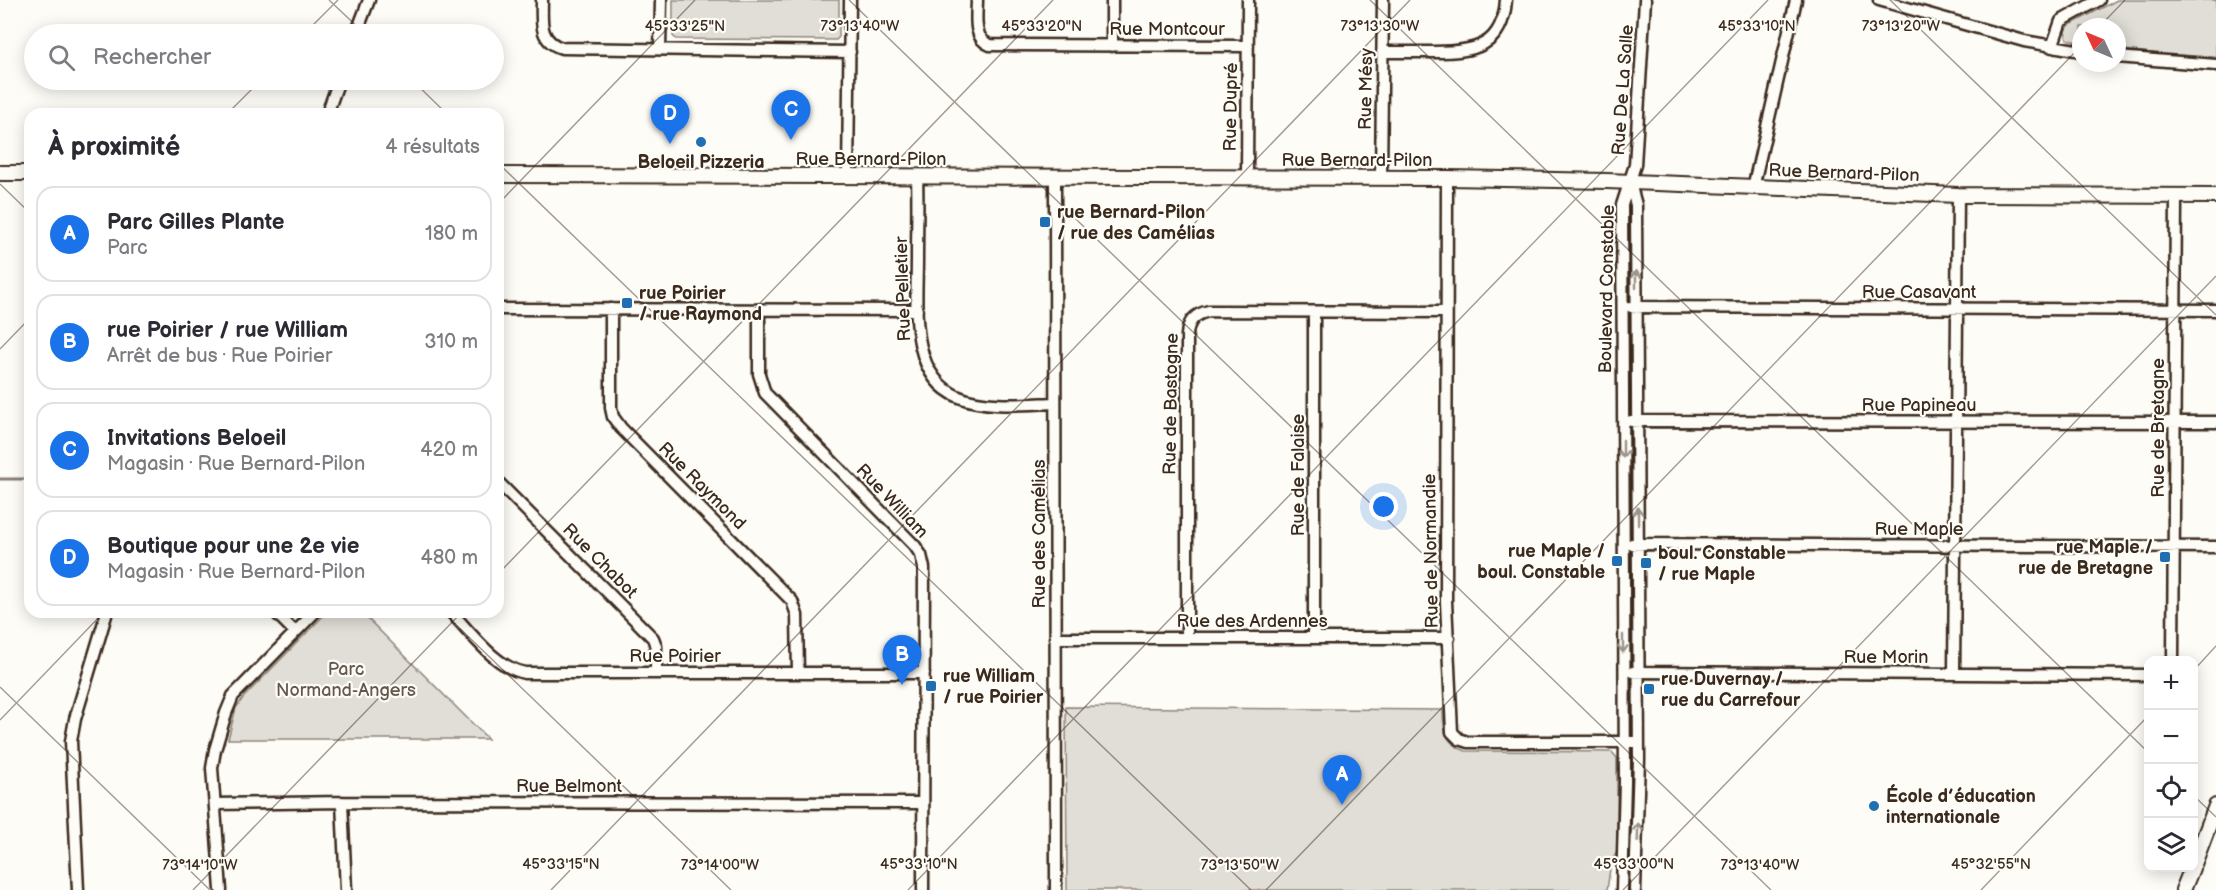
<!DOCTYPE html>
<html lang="fr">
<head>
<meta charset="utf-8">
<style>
	:root { --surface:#fff; --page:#f7f7f7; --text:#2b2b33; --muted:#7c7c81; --line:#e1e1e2; --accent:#1a73e8 }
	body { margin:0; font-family:"Balsamiq Sans",sans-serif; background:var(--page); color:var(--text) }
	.controls { position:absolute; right:18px; bottom:18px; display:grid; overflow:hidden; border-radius:12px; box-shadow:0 3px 15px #0003 }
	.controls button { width:54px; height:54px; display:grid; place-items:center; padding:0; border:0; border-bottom:2px solid var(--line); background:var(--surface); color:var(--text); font:30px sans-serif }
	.compass { position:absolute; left:2072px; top:18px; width:54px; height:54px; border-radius:50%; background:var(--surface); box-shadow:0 3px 15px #0003; rotate:314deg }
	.you { position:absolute; left:1384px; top:507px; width:21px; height:21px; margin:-15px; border:4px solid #fff; border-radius:50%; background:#1a73e8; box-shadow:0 0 0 9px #1a73e833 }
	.badge { display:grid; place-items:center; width:39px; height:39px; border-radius:50%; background:var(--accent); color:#fff; font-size:20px; font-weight:700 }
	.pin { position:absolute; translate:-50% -50px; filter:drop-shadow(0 2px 3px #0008) }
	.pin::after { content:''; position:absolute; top:32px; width:21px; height:18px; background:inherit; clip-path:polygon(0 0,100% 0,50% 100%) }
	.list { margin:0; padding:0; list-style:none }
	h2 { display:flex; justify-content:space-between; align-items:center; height:78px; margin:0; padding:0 24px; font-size:26px }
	h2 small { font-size:20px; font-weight:400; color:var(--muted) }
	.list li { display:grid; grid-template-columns:39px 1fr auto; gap:18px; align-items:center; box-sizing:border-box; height:96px; margin:0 12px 12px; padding:0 12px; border:2px solid var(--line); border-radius:18px }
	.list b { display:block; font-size:22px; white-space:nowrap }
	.list p { margin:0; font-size:20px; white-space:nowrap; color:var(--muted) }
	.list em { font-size:20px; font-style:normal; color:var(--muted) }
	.icon { flex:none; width:33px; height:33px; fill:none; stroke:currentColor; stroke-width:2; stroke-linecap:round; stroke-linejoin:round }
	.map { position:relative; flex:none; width:2216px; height:890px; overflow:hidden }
	.search { position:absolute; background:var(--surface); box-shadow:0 3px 15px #0003; left:24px; top:24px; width:480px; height:66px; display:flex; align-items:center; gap:15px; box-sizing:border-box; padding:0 21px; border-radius:33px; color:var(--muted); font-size:22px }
	.panel { position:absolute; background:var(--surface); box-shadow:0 3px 15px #0003; left:24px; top:108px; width:480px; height:510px; border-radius:18px }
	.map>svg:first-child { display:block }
	.green { fill:#e1ded7; stroke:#8e847a; stroke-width:1.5 }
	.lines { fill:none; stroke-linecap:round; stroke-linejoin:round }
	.stream { stroke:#887d74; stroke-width:3 }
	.minor-casing { stroke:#3b2a1e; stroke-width:15 }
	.major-casing { stroke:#3b2a1e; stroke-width:18 }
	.minor { stroke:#fdfcf7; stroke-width:10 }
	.major { stroke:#fdfcf7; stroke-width:14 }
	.oneway { stroke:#9c938a }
	.ticks { fill:none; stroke:#3b2a1e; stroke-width:1.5; stroke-opacity:0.45 }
	.poi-dot { fill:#1f6fb2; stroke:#fdfcf7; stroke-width:2 }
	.labels { text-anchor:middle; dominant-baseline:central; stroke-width:4.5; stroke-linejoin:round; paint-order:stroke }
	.street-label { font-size:18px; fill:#3b2a1e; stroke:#fdfcf7 }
	.poi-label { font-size:18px; font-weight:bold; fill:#3b2a1e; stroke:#fdfcf7; text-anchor:start }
	.park-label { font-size:18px; fill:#64574c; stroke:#fdfcf7 }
	.ticks-label { font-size:15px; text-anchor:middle; fill:#3b2a1e; stroke:#fdfcf7; stroke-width:4.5; stroke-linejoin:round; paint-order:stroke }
</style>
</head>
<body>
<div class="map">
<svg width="2216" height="890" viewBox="0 0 2216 890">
	<rect width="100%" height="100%" fill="#fdfcf7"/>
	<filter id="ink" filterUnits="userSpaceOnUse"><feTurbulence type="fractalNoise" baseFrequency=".0167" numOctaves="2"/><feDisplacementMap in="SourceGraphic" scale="12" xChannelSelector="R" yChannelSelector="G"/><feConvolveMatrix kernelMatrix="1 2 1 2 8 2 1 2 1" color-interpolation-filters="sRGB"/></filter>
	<g filter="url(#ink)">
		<path class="green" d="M673,0H839V37L836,40L676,39L673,36Z
			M2117,0H2216V57L2158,54L2117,49V27H2081V43L2067,39L2065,31L2068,26Z
			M327,612H361L488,739H228L236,708L243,698Z
			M1066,707L1443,710C1443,730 1445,744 1466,751L1612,752L1617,758V852L1611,862L1607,890H1067Z"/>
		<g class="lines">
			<path class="stream" d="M0,479H30"/>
			<defs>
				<path id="minor" d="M542,0C542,20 538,41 562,48L850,52
					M977,0C977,16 972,38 990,45L1248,46
					M1112,0V46
					M1879,0L2024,41L2081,51
					M356,34L369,0
					M2052,47L2061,21L2099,0
					M660,49L661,0
					M1382,52C1400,52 1417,52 1434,52C1474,52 1503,47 1506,0
					M2117,57L2216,65
					M327,114L339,80
					M848,176L850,0
					M917,177C918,205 917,232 917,260C917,304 908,376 959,397C985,408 1026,404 1055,403
					M1055,177L1056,890
					M1247,177L1248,0
					M1381,178L1383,0
					M1447,178L1446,601L1452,732L1459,739L1468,742H1639
					M1630,183L1636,205L1639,759L1635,890
					M1753,188L1796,0
					M1631,307L2216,310
					M498,309L917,310
					M611,309V408L613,417L621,428L792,601L797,615L798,673
					M759,310V374L765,393L915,546L921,555L924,568L923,890
					M1314,312V638
					M1631,421L2216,422
					M498,482L653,638L656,646V673
					M1632,544L2216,547
					M275,612L295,632
					M451,612C471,633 496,668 525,673H924
					M1187,637V335C1188,321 1195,314 1209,311L1445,312
					M1055,638H1449
					M2173,660L2176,197
					M1633,672L2148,675
					M1954,674L1958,195
					M342,802L346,890
					M216,804L342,802L922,803
					M78,890L71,741L75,719L107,612
					M221,890L212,768L215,750L226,713L233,696L315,612
					M1622,890L1625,782L1622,205L1635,165L1645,0"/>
				<path id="major" d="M0,173H30
					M498,175L1447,178L1607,181L1958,195L2216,196
					M2194,864L2216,806
					M2183,890L2192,868"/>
			</defs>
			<use href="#minor" class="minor-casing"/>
			<use href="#major" class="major-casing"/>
			<use href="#minor" class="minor"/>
			<use href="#major" class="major"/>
		</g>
		<defs><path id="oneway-shaft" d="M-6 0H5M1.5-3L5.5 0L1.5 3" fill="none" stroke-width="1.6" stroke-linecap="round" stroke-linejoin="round" transform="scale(1.5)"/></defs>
		<g class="oneway">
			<use href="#oneway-shaft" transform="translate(1636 279) rotate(-90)"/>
			<use href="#oneway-shaft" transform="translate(1623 449) rotate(90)"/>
			<use href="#oneway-shaft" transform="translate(1638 516) rotate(-91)"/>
			<use href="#oneway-shaft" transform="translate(1623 644) rotate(90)"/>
			<use href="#oneway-shaft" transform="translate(1638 832) rotate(-88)"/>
		</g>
	</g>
	<path class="ticks" d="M329,0L365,34M849,0L1771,890M1370,0L2148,752M1890,0L2216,315M2099,27L2125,0M304,34L338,0M412,80L447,114M227,114L261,80M498,163L1251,890M0,184L30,213M498,204L695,0M0,349L30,318M498,574L1053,0M443,612L731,890M2194,670L2216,646M0,687L210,890M0,720L104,612M2194,796L2216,817M193,890L462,612M551,890L1410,0M908,890L1768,0M1266,890L2081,46M1623,890L2216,276M1981,890L2148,716"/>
	<g class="poi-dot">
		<circle cx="701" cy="142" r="6"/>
		<rect x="1039" y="216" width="12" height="12" rx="3"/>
		<rect x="621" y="297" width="12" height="12" rx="3"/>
		<rect x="2159" y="551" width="12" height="12" rx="3"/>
		<rect x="1611" y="555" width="12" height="12" rx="3"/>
		<rect x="1640" y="557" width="12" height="12" rx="3"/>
		<rect x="925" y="680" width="12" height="12" rx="3"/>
		<rect x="1643" y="683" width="12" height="12" rx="3"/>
		<circle cx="1874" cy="806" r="6"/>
	</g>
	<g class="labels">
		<g class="street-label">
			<text x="1167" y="29">Rue Montcour</text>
			<text transform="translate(1366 89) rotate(-89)">Rue Mésy</text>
			<text transform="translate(1623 90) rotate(-86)">Rue De La Salle</text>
			<text transform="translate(1231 107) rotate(-89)">Rue Dupré</text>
			<text x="871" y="159">Rue Bernard-Pilon</text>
			<text x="1357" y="160">Rue Bernard-Pilon</text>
			<text transform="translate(1844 173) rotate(2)">Rue Bernard-Pilon</text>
			<text transform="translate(903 289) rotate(-92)">Rue Pelletier</text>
			<text transform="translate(1607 289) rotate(-89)">Boulevard Constable</text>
			<text x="1919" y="292">Rue Casavant</text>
			<text transform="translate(1171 404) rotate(-89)">Rue de Bastogne</text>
			<text x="1919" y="405">Rue Papineau</text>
			<text transform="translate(2158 428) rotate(-90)">Rue de Bretagne</text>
			<text transform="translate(1298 475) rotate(-90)">Rue de Falaise</text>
			<text transform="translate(702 486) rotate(45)">Rue Raymond</text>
			<text transform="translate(892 501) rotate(46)">Rue William</text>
			<text x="1919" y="529">Rue Maple</text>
			<text transform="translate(1039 534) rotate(-90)">Rue des Camélias</text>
			<text transform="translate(1431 551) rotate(-91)">Rue de Normandie</text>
			<text transform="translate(600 561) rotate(45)">Rue Chabot</text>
			<text x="1252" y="621">Rue des Ardennes</text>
			<text x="675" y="656">Rue Poirier</text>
			<text x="1886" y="657">Rue Morin</text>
			<text x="569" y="786">Rue Belmont</text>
		</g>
		<g class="poi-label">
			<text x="701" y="162" text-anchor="middle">Beloeil Pizzeria</text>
			<text x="1057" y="212">rue Bernard-Pilon<tspan x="1057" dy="21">/ rue des Camélias</tspan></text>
			<text x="639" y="293">rue Poirier<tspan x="639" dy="21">/ rue Raymond</tspan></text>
			<text x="2153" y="547" text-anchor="end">rue Maple /<tspan x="2153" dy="21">rue de Bretagne</tspan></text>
			<text x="1605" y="551" text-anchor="end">rue Maple /<tspan x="1605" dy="21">boul. Constable</tspan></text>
			<text x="1658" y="553">boul. Constable<tspan x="1658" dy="21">/ rue Maple</tspan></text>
			<text x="943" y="676">rue William<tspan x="943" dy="21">/ rue Poirier</tspan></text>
			<text x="1661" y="679">rue Duvernay /<tspan x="1661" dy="21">rue du Carrefour</tspan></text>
			<text x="1886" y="796">École d’éducation<tspan x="1886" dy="21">internationale</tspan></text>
		</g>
		<g class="park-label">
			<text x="346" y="669">Parc<tspan x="346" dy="21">Normand-Angers</tspan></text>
		</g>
	</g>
	<g class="ticks-label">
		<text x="860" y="31">73°13'40"W</text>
		<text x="1380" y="31">73°13'30"W</text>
		<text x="1901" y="31">73°13'20"W</text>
		<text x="685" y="31">45°33'25"N</text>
		<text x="1042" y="31">45°33'20"N</text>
		<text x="1757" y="31">45°33'10"N</text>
		<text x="561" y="869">45°33'15"N</text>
		<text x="919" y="869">45°33'10"N</text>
		<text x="1634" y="869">45°33'00"N</text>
		<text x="1991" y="869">45°32'55"N</text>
		<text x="200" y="870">73°14'10"W</text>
		<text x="720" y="870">73°14'00"W</text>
		<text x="1240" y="870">73°13'50"W</text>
		<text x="1760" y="870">73°13'40"W</text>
	</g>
</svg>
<div class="controls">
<button>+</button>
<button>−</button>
<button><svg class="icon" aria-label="locate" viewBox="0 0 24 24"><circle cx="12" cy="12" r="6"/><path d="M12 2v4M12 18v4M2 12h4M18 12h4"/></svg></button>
<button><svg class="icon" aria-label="layers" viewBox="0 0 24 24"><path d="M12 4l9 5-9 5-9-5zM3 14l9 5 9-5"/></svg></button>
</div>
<svg class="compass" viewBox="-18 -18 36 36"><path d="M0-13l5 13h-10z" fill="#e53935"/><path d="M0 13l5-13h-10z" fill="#7c7c81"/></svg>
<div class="you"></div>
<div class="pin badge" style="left:1342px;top:805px">A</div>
<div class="pin badge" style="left:902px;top:685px">B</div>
<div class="pin badge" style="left:791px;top:140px">C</div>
<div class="pin badge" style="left:670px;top:144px">D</div>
<div class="search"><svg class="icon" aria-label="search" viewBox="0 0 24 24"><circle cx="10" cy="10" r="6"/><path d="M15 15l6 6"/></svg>Rechercher</div>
<section class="panel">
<h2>À proximité<small>4 résultats</small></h2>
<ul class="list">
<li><span class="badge">A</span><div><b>Parc Gilles Plante</b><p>Parc</p></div><em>180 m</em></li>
<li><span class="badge">B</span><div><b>rue Poirier / rue William</b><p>Arrêt de bus · Rue Poirier</p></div><em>310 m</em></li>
<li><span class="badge">C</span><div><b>Invitations Beloeil</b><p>Magasin · Rue Bernard-Pilon</p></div><em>420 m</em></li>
<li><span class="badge">D</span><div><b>Boutique pour une 2e vie</b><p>Magasin · Rue Bernard-Pilon</p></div><em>480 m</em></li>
</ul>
</section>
</div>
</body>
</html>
